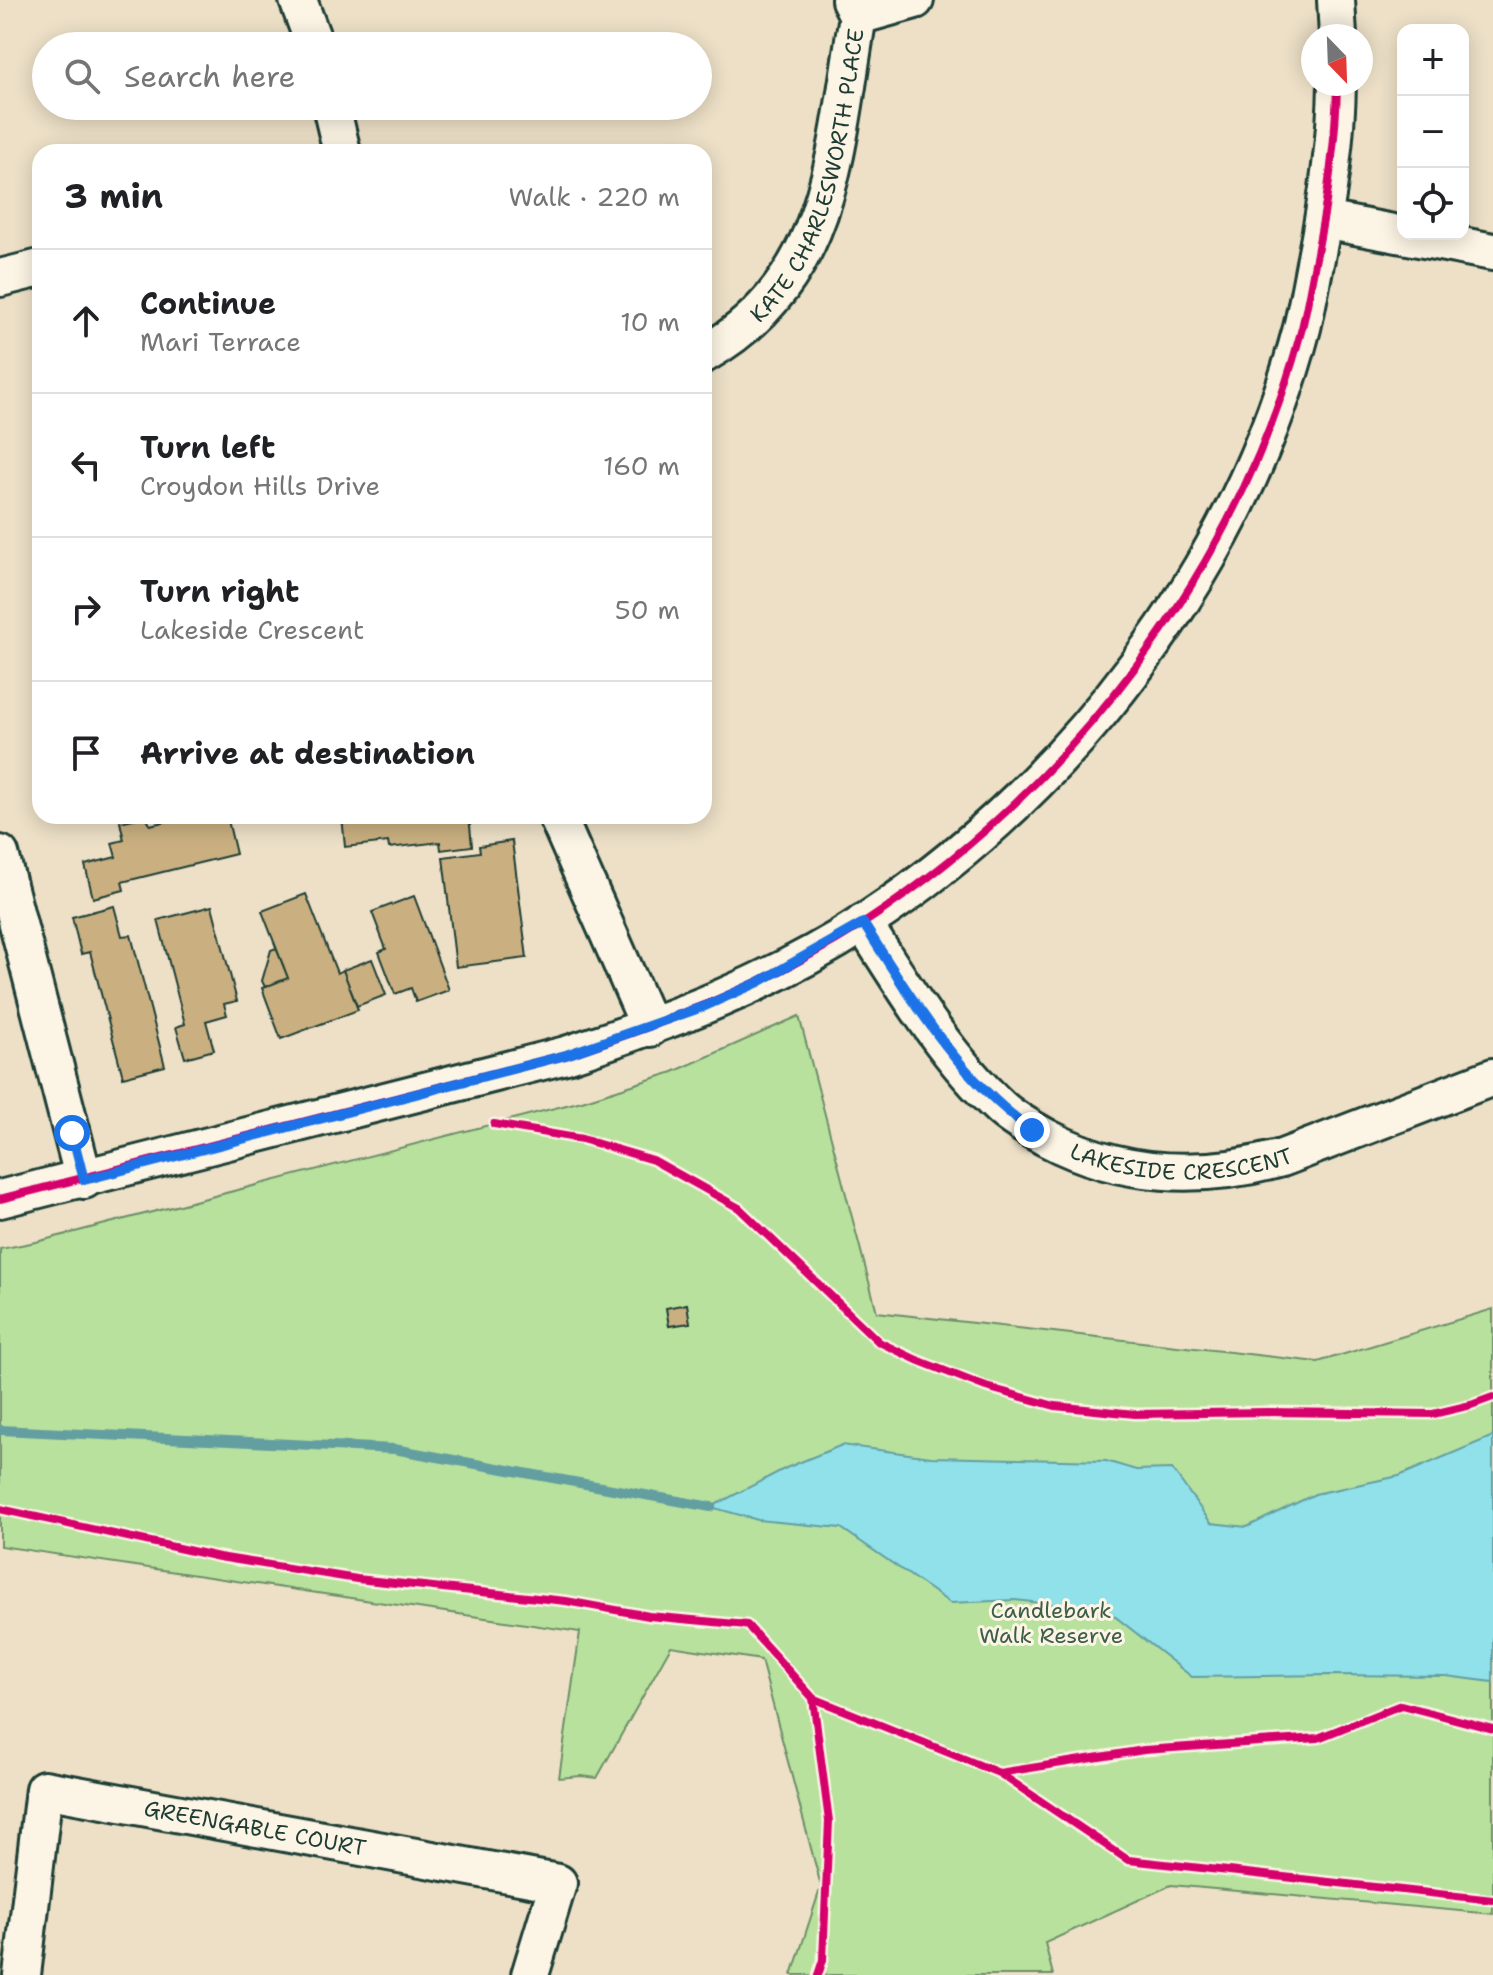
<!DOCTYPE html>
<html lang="en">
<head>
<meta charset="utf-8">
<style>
	:root { --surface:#fff; --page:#f6f6f6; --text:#202124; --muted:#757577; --line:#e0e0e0 }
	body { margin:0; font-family:"Shantell Sans",sans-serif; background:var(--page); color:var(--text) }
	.controls { position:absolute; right:24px; top:24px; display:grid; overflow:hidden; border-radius:16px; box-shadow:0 4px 20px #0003 }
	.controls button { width:72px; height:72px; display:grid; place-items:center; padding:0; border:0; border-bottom:2px solid var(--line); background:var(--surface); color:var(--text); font:40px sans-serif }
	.compass { position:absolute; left:1301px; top:24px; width:72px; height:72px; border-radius:50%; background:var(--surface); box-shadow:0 4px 20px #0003; rotate:157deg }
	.stop { position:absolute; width:24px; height:24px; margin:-18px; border:6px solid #1a73e8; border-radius:50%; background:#fff }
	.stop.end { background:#1a73e8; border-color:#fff; box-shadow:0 2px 8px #0008 }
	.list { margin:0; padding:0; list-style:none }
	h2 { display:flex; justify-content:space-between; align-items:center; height:104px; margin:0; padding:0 32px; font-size:34px }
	h2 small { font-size:26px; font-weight:400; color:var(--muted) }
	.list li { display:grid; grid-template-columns:52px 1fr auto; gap:24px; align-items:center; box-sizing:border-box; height:144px; padding:0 32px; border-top:2px solid var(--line) }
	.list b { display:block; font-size:30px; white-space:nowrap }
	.list p { margin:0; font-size:26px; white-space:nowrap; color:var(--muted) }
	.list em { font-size:26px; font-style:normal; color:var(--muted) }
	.icon { flex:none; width:44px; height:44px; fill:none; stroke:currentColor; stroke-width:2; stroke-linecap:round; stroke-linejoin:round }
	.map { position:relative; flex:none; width:1493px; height:1975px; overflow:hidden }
	.search { position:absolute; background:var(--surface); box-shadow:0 4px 20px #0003; left:32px; top:32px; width:680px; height:88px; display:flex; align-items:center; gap:20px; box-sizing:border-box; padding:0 28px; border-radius:44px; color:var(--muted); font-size:30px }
	.panel { position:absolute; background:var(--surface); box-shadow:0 4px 20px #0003; left:32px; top:144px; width:680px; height:680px; border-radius:24px }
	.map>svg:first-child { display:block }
	.green { fill:#b8e19d; stroke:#6c8f68; stroke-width:2 }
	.water { fill:#90e1ea; stroke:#639fa1; stroke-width:2 }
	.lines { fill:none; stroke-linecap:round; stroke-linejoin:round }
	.stream { stroke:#639fa1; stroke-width:10 }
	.building { fill:#cab081; stroke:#1f3d34; stroke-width:2 }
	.minor-casing { stroke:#1f3d34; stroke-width:42 }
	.minor { stroke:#fcf5e5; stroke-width:36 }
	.cycleway-casing { stroke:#fcf5e5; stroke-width:13 }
	.cycleway { stroke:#d6006c; stroke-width:8 }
	.route { stroke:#1a73e8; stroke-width:10 }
	.labels { text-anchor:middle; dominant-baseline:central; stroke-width:6; stroke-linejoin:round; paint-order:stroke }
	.street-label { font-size:22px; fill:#1f3d34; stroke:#fcf5e5 }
	.park-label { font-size:22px; fill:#3e5e49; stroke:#fcf5e5 }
</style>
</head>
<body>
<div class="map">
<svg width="1493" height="1975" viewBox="0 0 1493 1975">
	<rect width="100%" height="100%" fill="#ede0c7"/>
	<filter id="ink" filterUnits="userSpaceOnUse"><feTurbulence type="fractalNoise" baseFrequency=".0125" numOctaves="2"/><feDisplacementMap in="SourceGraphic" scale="16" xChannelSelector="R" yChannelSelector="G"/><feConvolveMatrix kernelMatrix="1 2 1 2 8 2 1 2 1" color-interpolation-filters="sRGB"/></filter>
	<g filter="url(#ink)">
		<path class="green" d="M799,1016L877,1312L1318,1362L1493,1309V1914L1171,1885L1045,1943L1053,1975H792L821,1886L761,1660L671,1646L597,1778L581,1776L559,1778L580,1632L0,1546V1249L36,1242L582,1101L673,1072Z"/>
		<path class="water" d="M1493,1436V1682L1446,1676L1328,1675L1192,1677L1108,1611L1015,1600L950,1603L841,1528L758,1520L711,1507L786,1468L842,1445L931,1457L1106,1461L1136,1470L1172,1469L1211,1523L1247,1527L1315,1494L1399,1476Z"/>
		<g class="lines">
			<path class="stream" d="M0,1430L394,1449L711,1507"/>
		</g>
		<path class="building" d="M146,816L150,825L188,816H227L236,854L122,882L124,890L93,898L85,865L116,857L112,843L124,840L120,822Z
			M342,816H469L472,846L441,850L440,842L389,848L388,842L345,847Z
			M512,841L527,958L456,967L443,857L480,852L479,846Z
			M306,894L337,973L343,970L358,1010L281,1039L262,988L288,978L262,911Z
			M414,896L449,990L416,1002L411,988L395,994L379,952L386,949L372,912Z
			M114,906L122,936L131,935L165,1066L123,1077L90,952L81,954L72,917Z
			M212,906L237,1001L224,1004L227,1015L206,1021L214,1050L185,1058L176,1027L185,1024L158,920Z
			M276,948L288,978L265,987L262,981L271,950Z
			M372,959L386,995L357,1006L343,970Z
			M687,1304L690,1323L669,1326L666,1308Z"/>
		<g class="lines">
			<defs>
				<g id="minor">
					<path d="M298,0L315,46"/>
					<path d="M850,0L858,16L915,0"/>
					<path d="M1336,0L1338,36"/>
					<path d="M331,106L342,152"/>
					<path d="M1324,220L1493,252"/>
					<path d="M0,278L40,268"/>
					<path id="s1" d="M704,354C835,280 835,147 858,16"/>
					<path d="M557,816L650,1028"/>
					<path d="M0,854L84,1180"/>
					<path id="s2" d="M863,923C904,987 945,1056 1001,1108C1014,1120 1031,1129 1047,1138C1121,1177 1202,1180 1282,1158L1493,1077"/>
					<path d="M0,1199L566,1055C670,1021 772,983 864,923C1071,787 1239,569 1302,328C1307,307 1311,284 1315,263C1327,204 1336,144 1337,84"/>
					<path id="s3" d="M22,1975L44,1789L558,1883L530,1975"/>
				</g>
			</defs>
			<use href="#minor" class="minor-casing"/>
			<use href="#minor" class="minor"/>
			<defs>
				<path id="cycleway" d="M494,1124L582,1139L653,1160L739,1208L879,1342L917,1360L986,1387L1055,1406L1135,1414L1267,1412L1433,1414L1471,1405L1493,1397
					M0,1199L566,1055C670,1021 772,983 864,923C1071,787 1239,569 1302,328C1307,307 1311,284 1315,263C1327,204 1336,144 1337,84
					M0,1509L219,1557L357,1579L566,1601L649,1616L747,1625L813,1698L999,1773L1144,1750L1318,1738L1401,1705L1493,1729
					M813,1698L829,1821L823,1960L818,1975
					M999,1773L1128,1860L1493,1900"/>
			</defs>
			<use href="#cycleway" class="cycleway-casing"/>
			<use href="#cycleway" class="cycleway"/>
		</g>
	</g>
	<g class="lines" filter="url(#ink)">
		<path class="route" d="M72,1133L84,1180L566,1055L705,1006L759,982L863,923C911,998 958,1078 1032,1130"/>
	</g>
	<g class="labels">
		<g class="street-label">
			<text stroke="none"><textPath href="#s1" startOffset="218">KATE CHARLESWORTH PLACE</textPath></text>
			<text stroke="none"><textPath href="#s2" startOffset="426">LAKESIDE CRESCENT</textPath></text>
			<text stroke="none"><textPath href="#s3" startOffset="402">GREENGABLE COURT</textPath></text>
		</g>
		<g class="park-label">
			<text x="1051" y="1610">Candlebark<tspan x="1051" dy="25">Walk Reserve</tspan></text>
		</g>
	</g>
</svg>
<div class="controls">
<button>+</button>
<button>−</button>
<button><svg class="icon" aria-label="locate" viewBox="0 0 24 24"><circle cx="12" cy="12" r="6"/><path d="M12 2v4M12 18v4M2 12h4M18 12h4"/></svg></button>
</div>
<svg class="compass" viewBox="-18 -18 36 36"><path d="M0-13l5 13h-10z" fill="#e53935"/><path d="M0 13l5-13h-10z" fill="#757577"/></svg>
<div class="stop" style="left:72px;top:1133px"></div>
<div class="stop end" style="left:1032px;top:1130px"></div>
<div class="search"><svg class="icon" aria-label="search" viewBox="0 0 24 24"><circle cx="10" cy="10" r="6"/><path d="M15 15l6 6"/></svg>Search here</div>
<section class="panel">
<h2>3 min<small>Walk · 220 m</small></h2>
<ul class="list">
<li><svg class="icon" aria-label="ahead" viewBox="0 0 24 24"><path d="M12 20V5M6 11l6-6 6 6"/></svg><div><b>Continue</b><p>Mari Terrace</p></div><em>10 m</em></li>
<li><svg class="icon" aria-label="left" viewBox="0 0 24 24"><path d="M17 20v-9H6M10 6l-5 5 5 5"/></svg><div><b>Turn left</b><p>Croydon Hills Drive</p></div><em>160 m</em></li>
<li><svg class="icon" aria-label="right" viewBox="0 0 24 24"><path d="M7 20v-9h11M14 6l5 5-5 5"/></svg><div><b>Turn right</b><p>Lakeside Crescent</p></div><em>50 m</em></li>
<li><svg class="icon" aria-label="arrive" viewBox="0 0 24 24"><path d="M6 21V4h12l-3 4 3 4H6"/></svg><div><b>Arrive at destination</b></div></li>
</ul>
</section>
</div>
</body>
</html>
